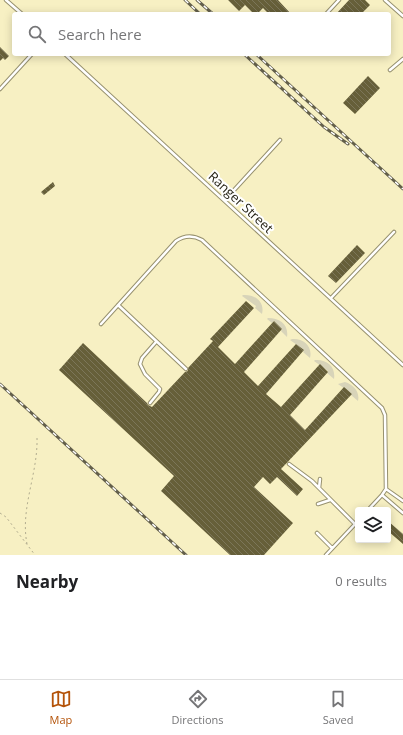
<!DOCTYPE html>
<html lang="en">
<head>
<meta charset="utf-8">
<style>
	:root { --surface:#fff; --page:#f6f6f6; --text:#202124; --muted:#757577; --line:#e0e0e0; --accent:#b45309 }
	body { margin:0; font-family:"Open Sans",sans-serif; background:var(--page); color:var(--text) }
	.controls { position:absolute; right:12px; bottom:12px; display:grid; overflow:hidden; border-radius:4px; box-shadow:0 2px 10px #0003 }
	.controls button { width:36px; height:36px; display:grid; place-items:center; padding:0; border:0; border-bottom:1px solid var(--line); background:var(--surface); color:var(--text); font:20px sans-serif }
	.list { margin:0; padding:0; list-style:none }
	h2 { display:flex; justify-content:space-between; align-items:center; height:52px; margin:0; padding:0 16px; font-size:17px }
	h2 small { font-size:13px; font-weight:400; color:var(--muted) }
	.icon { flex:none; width:22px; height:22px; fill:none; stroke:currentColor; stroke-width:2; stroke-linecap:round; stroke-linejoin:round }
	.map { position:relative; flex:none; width:403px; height:555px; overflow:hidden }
	.search { position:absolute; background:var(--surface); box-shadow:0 2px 10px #0003; left:12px; right:12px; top:12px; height:44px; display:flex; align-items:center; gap:10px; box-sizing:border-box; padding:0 14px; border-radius:4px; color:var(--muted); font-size:15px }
	.sheet { height:124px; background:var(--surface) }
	nav { display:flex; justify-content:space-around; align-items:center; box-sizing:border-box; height:56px; border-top:1px solid var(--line); background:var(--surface); font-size:11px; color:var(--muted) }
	nav a { display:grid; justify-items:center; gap:2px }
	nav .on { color:var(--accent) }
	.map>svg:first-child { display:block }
	.built { fill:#f7f0c3; fill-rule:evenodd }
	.green { fill:#d8d4b9 }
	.building { fill:url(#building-back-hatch) }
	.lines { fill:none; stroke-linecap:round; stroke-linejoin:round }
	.lane-casing { stroke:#97916f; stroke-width:4.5 }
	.path { stroke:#b1ac8f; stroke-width:1; stroke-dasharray:2 3; stroke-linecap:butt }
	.lane { stroke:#fff; stroke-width:2.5 }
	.rail-casing { stroke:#635f4b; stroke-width:3 }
	.rail { stroke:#fff; stroke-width:1.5; stroke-dasharray:4.5; stroke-linecap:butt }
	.labels { text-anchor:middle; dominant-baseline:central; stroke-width:4; stroke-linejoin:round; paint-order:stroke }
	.street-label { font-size:13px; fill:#221f12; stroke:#fff }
</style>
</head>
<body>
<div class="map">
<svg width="403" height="555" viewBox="0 0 403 555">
	<defs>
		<pattern id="building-back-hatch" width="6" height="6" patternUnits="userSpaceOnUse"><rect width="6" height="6" fill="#665f39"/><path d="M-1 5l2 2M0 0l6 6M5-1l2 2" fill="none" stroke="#7c7659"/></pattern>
	</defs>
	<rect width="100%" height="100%" fill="#fef8d3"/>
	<path class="built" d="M0,0H403V555H0ZM14,14H389V54H14ZM358,510H388V540H358Z"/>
	<path class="green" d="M243,295C255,294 265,302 262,314L255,308L256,306L242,296Z
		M268,318C280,318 289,325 287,337L281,331L282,329L274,321L272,323L267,319Z
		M292,339C303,338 313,346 310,358L303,352L304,350L290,340Z
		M315,360C327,359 336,367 334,379L327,373L328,371L314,361Z
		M345,382C354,385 360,392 358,401L351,395L352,394L338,384Z"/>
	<path class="building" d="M228,0H278L291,14H269L263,8L257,14H254L245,5L239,11Z
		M349,0H365L370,5L361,14H336Z
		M0,47L9,56L5,60L3,58L0,61Z
		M368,76L380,88L355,114L343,103Z
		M53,182L55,186L44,195L41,192Z
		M357,245L365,253L336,283L328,276Z
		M246,301L254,308L218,347L235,364L274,321L282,329L244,372L258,386L296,344L304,350L266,394L281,407L320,364L328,372L290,415L305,430L344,387L352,394L281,469L303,489L297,496L277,477L270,484L263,477L254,487L293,523L264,555H230L161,491L174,476L59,370L83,343L147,403L148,405L152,407L185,372L188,371V368L213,341L210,339Z
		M388,521L403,534V544L388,531Z"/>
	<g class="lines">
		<defs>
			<path id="lane" d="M6,0L22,14
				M385,0L403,16
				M326,14L339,0
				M65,54L403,365
				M390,70L403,59
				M0,89L32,54
				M225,200L280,140
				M331,298L394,232
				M118,305L186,369
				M101,324L176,241C185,235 193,235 202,240L382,408L385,415L386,489L382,495L368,510
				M150,403L159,392L160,389L145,374L140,364L142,358L156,342
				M289,464L312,481L319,488
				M320,479L319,488L355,524
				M386,489L403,501
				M382,495L403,513
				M318,504L330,500
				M317,533L332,548
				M326,555L358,521"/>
		</defs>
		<use href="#lane" class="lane-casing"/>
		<path class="path" d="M0,513L6,517L35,555
			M27,544C20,508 38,474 37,438"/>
		<use href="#lane" class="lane"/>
		<defs>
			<path id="rail" d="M185,0L200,14
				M197,0L213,14
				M244,54L324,127L348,144
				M256,54L403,189
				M0,384L186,555"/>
		</defs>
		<use href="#rail" class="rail-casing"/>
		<use href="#rail" class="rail"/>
	</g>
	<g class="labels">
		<g class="street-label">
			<text transform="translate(241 202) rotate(43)">Ranger Street</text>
		</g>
	</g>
</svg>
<div class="controls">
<button><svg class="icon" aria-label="layers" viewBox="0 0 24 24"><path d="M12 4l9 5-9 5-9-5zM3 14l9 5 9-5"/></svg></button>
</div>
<div class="search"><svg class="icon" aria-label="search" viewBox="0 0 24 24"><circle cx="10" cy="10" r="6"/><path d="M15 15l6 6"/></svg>Search here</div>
</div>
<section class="sheet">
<h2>Nearby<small>0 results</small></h2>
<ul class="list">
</ul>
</section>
<nav>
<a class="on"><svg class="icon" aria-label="map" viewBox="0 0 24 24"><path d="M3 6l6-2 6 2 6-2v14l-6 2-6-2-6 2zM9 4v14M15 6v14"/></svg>Map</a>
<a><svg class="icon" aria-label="directions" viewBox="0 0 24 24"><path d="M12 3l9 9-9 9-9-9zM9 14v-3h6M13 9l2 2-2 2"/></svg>Directions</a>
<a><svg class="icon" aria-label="saved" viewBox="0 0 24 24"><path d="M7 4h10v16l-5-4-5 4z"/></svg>Saved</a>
</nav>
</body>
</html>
